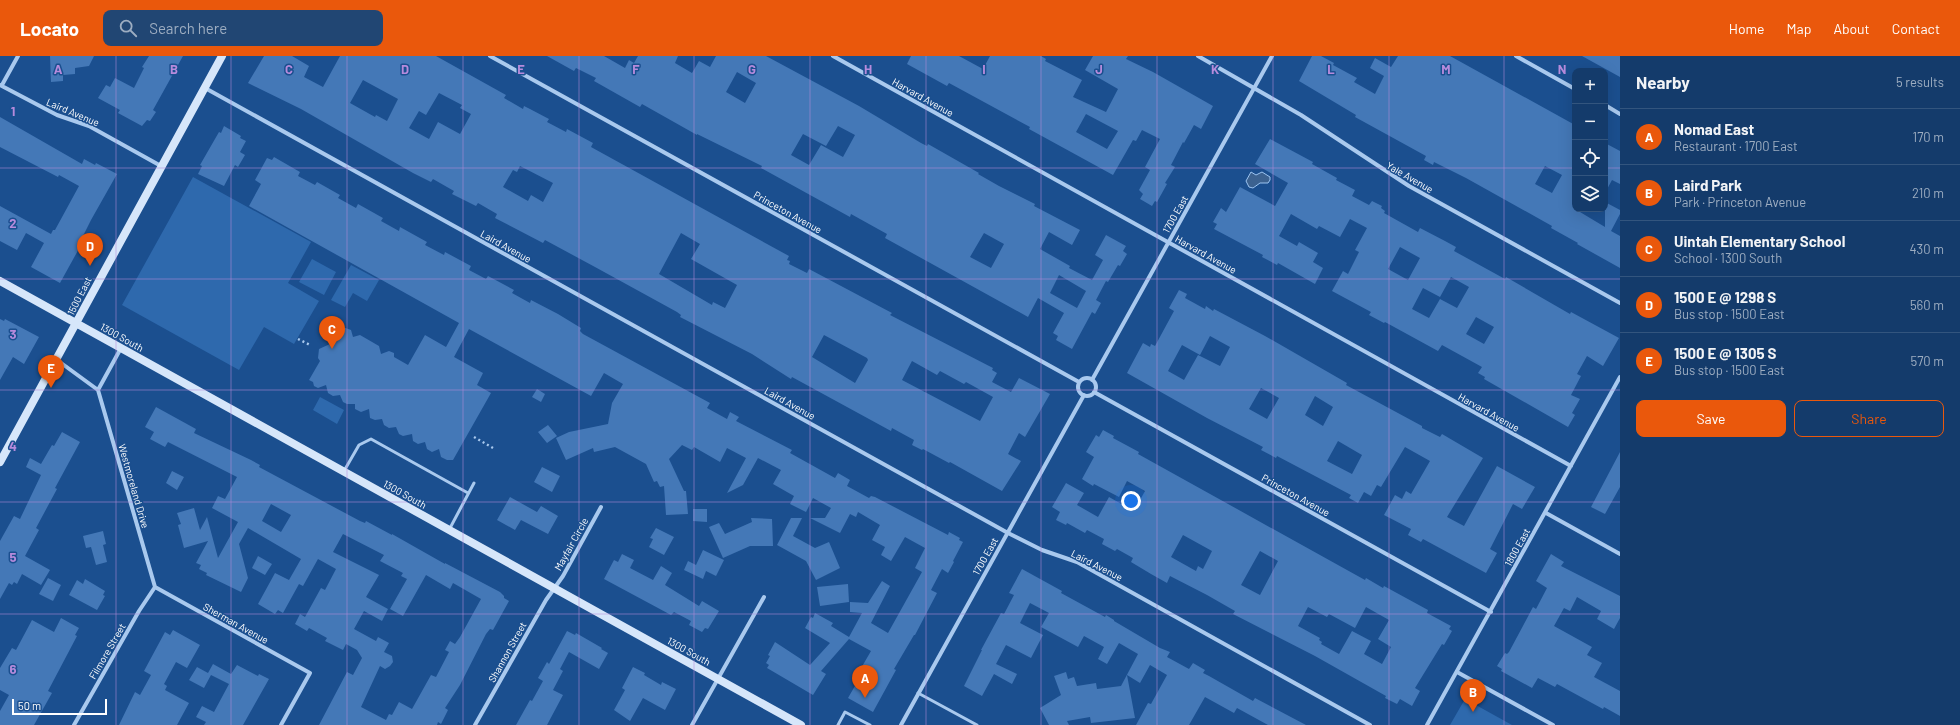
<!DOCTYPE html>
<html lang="en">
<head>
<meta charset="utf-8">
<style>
	:root { --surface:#143b6b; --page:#214673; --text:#f1f3f6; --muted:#9dadc1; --line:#33557e; --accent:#ea580c }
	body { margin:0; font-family:Barlow,sans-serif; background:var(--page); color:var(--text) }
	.controls { position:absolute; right:12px; top:12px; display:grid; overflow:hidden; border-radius:8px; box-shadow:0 4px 16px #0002 }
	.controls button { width:36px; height:36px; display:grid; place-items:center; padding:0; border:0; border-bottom:1px solid var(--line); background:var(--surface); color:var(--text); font:20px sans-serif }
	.scale { position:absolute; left:12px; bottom:10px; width:95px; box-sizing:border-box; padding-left:4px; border:2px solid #fff; border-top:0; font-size:11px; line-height:14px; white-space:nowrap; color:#fff; -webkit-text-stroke:3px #1b4f8f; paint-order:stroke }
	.you { position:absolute; left:1131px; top:445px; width:14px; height:14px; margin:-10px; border:3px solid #fff; border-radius:50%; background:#1a73e8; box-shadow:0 0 0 6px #1a73e833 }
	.badge { display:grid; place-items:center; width:26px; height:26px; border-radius:50%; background:var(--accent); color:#fff; font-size:13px; font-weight:700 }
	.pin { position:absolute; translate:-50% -33px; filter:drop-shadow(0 1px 2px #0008) }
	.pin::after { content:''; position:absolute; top:21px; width:14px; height:12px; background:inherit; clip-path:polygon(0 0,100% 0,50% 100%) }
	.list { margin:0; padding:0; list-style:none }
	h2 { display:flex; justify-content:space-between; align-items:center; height:52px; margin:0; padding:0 16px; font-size:17px }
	h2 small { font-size:13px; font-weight:400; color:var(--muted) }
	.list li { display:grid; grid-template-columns:26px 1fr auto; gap:12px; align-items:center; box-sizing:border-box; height:56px; padding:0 16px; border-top:1px solid var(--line) }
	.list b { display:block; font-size:15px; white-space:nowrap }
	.list p { margin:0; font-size:13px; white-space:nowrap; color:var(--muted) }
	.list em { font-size:13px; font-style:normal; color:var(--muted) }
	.actions { display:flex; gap:8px; padding:12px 16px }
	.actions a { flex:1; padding:9px 0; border:1px solid var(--accent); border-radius:8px; text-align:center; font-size:14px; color:var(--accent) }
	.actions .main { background:var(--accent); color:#fff }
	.icon { flex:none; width:22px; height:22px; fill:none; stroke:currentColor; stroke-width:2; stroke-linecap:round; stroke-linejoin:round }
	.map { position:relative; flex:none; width:1620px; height:669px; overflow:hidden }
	header { display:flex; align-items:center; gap:24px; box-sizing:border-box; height:56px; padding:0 20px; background:var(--accent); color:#fff }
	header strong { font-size:19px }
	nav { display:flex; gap:22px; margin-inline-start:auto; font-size:14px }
	.search { width:280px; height:36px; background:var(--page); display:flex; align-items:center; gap:10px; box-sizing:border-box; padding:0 14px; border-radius:8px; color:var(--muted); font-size:15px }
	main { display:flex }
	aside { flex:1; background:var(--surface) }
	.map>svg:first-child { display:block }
	.green { fill:#2e69ad }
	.water { fill:#3c6290; stroke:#9cc4f0 }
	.building { fill:#4478b7; fill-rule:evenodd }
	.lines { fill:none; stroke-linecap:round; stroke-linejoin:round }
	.path { stroke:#a9c9ee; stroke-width:2.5; stroke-dasharray:2 3; stroke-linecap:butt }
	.lane { stroke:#a9c9ee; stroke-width:3 }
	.street { stroke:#a9c9ee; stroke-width:4 }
	.secondary { stroke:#d6e6fa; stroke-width:8 }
	.grid { fill:none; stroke:#b68bdc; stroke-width:1; stroke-opacity:0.55 }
	.labels { text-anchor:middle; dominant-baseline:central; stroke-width:3; stroke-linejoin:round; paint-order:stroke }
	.street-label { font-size:10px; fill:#fff; stroke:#1b4f8f }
	.grid-label { font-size:13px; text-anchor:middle; font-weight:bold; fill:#b68bdc; stroke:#1b4f8f; stroke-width:3; stroke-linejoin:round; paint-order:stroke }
</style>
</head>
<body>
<header>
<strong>Locato</strong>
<div class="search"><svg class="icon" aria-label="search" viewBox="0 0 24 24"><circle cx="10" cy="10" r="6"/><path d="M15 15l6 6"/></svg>Search here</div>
<nav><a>Home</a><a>Map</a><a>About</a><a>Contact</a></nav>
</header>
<main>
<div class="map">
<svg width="1620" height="669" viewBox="0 0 1620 669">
	<rect width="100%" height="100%" fill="#1b4f8f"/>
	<path class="green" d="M193,121L311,186L288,227L319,245L294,288L264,271L239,314L122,249Z
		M312,203L336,216L324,239L299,226Z
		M351,209L379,224L367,245L353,237L345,251L331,244Z
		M320,341L344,354L337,368L313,354Z
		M1465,643L1512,669H1450Z"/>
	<path class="water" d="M1251,116L1256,119L1262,116L1270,121V124L1268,127H1260L1253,132L1249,131L1246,125Z"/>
	<path class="building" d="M50,0H94L89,10L75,12V18L63,19V25L51,26Z
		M149,0H183L153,54L156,56L150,65L147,64L142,70L118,57L120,54L98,42L106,29L110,31L115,22L134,32L144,12L142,11Z
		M264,0H292L309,10L304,21L323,31L340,0H436L506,39L504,42L523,53L524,50L530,53L549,63L547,66L566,76L567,73L593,87L591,91L789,200L787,204L790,205L789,208L807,217L809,213L892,257L890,259L993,312L992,314L997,317L992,326L1011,336L1019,322L1050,338L1025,381L1019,377L1008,398L1021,405L1002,435L950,406L949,407L923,393L922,394L912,389L914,384L892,372L891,375L792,321L791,323L752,298L680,261L681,259L677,256L595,211L545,184L543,187L495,162L497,158L478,147L476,150L452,138L454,135L433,123L431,126L413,117L301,53L248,27ZM363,24L398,43L387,65L376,59L375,61L350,47ZM439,37L462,49L460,52L471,58L460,78L438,66L429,83L409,72L419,55L426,59ZM520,110L553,127L543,146L531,139L528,145L503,131L513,114L517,116ZM681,177L700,188L691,203L737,229L725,252L713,246L712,249L659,218ZM824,279L867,302L868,304L855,327L812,301ZM912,305L937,319L940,315L964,328L966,326L993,341L980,365L902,324Z
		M547,0H604L625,12L629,4L634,7L638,0H678L675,7L692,17L699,5L710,11L716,0H766L859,50L921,87L927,90L928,88L979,117L978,118L999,130L1035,148L1034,150L1080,174L1072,189L1049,176L1040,193L1070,210L1069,212L1092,224L1103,204L1095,199L1106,179L1126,190L1123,195L1127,198L1120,210L1118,209L1108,226L1106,225L1096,244L1101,247L1095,258L1092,256L1072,293L1056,284L1058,280L1053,277L1064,257L1038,242L1028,261L885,182L887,178L851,158L850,161L761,112L762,110L697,78V79L642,48L640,51L594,25L596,22L576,12L574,15ZM737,16L756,27L745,47L726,36ZM838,70L855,79L843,101L821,89L809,109L791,99L803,78L826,90ZM984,177L1004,188L991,212L970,201ZM1059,219L1086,235L1077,252L1050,237Z
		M911,0H959L983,13L990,0H1041L1046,3L1045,5L1082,24L1073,41L1106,56L1118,33L1085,14L1093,0H1128L1126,3L1153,16L1213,50L1201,73L1194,69L1184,87L1183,86L1171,109L1175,111L1165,127L1167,128L1157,146L1155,145L1152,150L1140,143L1143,138L1139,134L1150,114L1145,111L1160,83L1142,74L1136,85L1133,84L1113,119L1029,73L1030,71L949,27L947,30L907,8ZM1086,58L1118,75L1107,93L1076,76Z
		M1312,0H1321L1334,7L1333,9L1357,22L1354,26L1375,38L1384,20L1370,12L1375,2L1391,11L1398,0H1450L1575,69V153L1605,171V146L1620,154V158L1611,175L1620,180V212L1577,188L1578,187L1551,172L1552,170L1466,122L1434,106L1433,109L1424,104L1426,100L1355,61L1356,59L1299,25ZM1545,110L1562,119L1552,137L1535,128Z
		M1582,0H1620V21Z
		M0,61L82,108L84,103L95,109L96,107L117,118L91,164L79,188L81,189L60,227L31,211L44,187L26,177L17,194L0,185V150L51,178L53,174H55L79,130L59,119L58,121L0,91Z
		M224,70L241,80L240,82L246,85L240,96L245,99L238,111L235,109L224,130L198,118L202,110L200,109L219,76L221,77Z
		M1270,83L1313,106L1312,108L1337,122L1336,124L1355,134L1352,140L1369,149L1372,145L1382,150L1381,152L1385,155L1384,157L1418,176L1420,172L1445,185L1456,191L1454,195L1505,223L1506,221L1570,258L1571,256L1619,282L1603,310L1587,300L1577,318L1581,320L1571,339L1580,343L1572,357L1575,359L1568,371L1484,323L1485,321L1478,317L1482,311L1442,289L1438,295L1385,266L1384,267L1369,259L1371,256L1332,235L1343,215L1348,218L1359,196L1355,194L1367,172L1350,163L1340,181L1319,170L1317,173L1291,158L1279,180L1297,190L1299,186L1318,197L1313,206L1323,212L1315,228L1278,207L1277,209L1262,201L1263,199L1214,173L1217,168L1213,166L1221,152L1226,156L1240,131L1275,150L1288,127L1255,108ZM1400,191L1420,202L1408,224L1388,213ZM1451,221L1469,231L1457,252L1440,243L1429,262L1412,253L1423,232L1440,241ZM1476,261L1494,271L1484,288L1466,278Z
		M1605,87L1620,95V128L1612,124L1605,137Z
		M274,101L300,116L298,120L315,129L317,126L340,139L338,142L356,152L358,148L383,162L381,165L399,175L400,171L427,186L425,189L444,199L445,196L471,210L469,214L486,223L488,220L514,234L512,237L530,247L531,244L558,258L581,272L580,275L583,278L710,347L707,352L727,363L730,356L739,361L736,365L792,394L790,397L835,422L838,417L850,424L847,430L869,442L871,440L875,441L948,479L949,476L960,482L959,484L963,486L953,505L954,506L948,517L942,513L931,534L937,537L915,579H914L894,613L896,614L873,656L848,642L863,616L860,614L871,595L849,583L821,615L826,618L813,639L767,612L769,609L766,607L770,600L768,599L775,586L810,609L830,587L805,572L811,561L813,562L815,557L833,567L831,570L849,581L862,557L850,556V546L868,547L882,525L890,530L871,567L888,577L922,516L915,512L925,492L905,481L891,505L881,499L885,491L872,484L880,469L858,456L856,461L850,458L840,477L810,462H825L831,452L813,442L806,456L790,448L794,440L773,428L781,414L758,402L743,429L727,437L746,402L727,392L720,406L694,391L692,394L682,389L669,403L684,435H686L688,458L666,459L664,430L660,431L657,425L654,426L646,408L615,391L594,396L593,392L566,404L556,382L569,376L608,368L612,347L623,328L604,317L591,340L469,273L454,301L483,317L477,329L491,337L453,404H447L441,401L439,393L432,396L427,393L425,386L418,388L413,385L412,378L403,380L399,378L396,371L389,372L384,369L382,363L375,364L370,362L369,353L361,356L355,353V348H347L343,346L340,339L333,340L328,337L326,329L318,332L314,330L313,326L309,324L320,305L318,302L319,293L330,288L340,270L351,274L353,281L360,279L379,290L381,298L389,295L394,297V301L408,309L425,279L446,291L459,267L249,150L261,128L255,124L267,102L272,104Z
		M1179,234L1187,238L1185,242L1205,253L1206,250L1213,255L1214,253L1265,280L1347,327L1346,329L1422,370V372L1440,381L1442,378L1483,402L1447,461L1464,470L1497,410L1535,431L1522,453L1513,448L1490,493L1497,497L1486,517L1423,483L1421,486L1408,479L1411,473L1384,459L1395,439L1402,443L1406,435L1411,438L1430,405L1405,391L1381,431L1377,429L1371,440L1364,436L1358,447L1349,442L1351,439L1277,400L1276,402L1261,394L1263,391L1207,362L1127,317L1143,287L1150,291L1151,288L1155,290L1174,255L1169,252ZM1210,280L1230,291L1220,310L1198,299L1184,324L1168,315L1182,289L1200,299ZM1261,332L1279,342L1267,363L1249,353ZM1315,340L1333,351L1323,370L1305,359ZM1338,385L1362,399L1352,418L1327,405Z
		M0,263L4,265L5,263L39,281L24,308L13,301L0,324Z
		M537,333L545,338L541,346L532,341Z
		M156,351L196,373L194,377L251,404L260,409L259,411L360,465L365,467L366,465L392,479V478L445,508V507L500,536L504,540V542L509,545L493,574L490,573L486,578L460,629L445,652L448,654L441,668L438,666L437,669H319L347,616L353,619L362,602L357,594L346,588L343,594L325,585L327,582L309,572L307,575L295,568L300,558L305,561L321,532L325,534L336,513L318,503L303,530L299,528L283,557L278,554L275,558L258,548L275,517L289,524L301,503L248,472L239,488L248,522L241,536L206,519L207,517L199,513L201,509L196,507L208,485L184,492L178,469L181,468L177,457L194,452L200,474L207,461L218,502L238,466L212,452L218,440L225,443L237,421L168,386L165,391L150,383L154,376L145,371ZM271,448L291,459L281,476L262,465ZM343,478L384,499L380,505L403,517L401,520L407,523L390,553L403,560L426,519L450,533L453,527L481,543L460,581L455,588L450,585L445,594L449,596L436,621L431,619L412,653L399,646L392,659L389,658L386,664L361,651L380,610L385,613L390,610L393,606L392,600L384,596L389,587L378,581L376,585L354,573L364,555L382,565L388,553L366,541L379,519L333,496Z
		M548,369L557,380L547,387L538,376Z
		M1103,374L1114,380L1113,382L1139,396L1138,398L1365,524L1366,522L1383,532L1384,530L1428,554L1427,557L1451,570L1449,573L1452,575L1444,589L1442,588L1415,632L1420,635L1412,650L1400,643L1397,648L1385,642L1386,640L1315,600L1233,558L1235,555L1207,539L1170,520L1167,527L1151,518L1131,506L1133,502L1117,493L1115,495L1102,488L1104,483L1087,474L1085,477L1067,467L1066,469L1056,464L1060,456L1052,451L1066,427L1084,437L1077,449L1098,461L1109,441L1134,455L1145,435L1127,425L1119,441L1094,428L1093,430L1082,423L1094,401L1086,396L1096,379L1099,381ZM1183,479L1212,495L1203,513L1198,510L1196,515L1171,501ZM1260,495L1278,505L1260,539L1241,529ZM1308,551L1327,561L1329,558L1355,572L1366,551L1389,564L1378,583L1391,591L1382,608L1364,598L1371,585L1352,575L1339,598L1321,588L1322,586L1319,584L1320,582L1298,570Z
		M62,376L80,386L55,432L57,433L36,472L39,474L25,500L50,514L41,529L22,518L17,528L14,526L12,529L9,527L0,543V485L14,460L20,463L41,419L26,411L30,402L41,408L52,389L54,390Z
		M1620,396V431L1605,458L1591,451Z
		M542,411L560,420L552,436L534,426Z
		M172,415L184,421L177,434L166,427Z
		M510,441L537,456L541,450L558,460L548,478L521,464L515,474L497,464Z
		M693,453H707V466L693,465Z
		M751,462L772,463L773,490H750L723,502L709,471L719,467L725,478L752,466Z
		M791,462H802L793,480L815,492L829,486L840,512L816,524L806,505L777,489Z
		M656,472L674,481L664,499L649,491L653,483L650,482Z
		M103,475L106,488L103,489L107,506L96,509L91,491L86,492L83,480Z
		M703,494L724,504L716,520L706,515L703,523L684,514L688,505L696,509Z
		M622,498L634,504L630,512L653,524L661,510L672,517L665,529L699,550L702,545L719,555L708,573L705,572L702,576L689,569L691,565L674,556L671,559L604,523L614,504L618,506Z
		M1551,498L1564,506L1561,510L1620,540V562L1614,573L1597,563L1601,555L1577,541L1570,555L1564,552L1554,570L1592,591L1587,599L1602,607L1594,621L1620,635V660L1604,651L1603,653L1557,628L1555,631L1538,622L1532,632L1501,615L1502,613L1497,610L1505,597L1507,598L1509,596L1533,551L1536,553L1547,532L1536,525Z
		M258,500L272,508L265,519L252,512Z
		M1022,513L1062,535L1061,537L1105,561L1106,559L1114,564V565L1160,592L1170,596L1167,601L1189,613L1193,607L1205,614L1203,617L1209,620L1253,645L1255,642L1306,669H1268L1237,652L1234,657L1205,641L1189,669H1136L1148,647L1151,648L1167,619L1150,609L1140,627L1127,619L1135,662L1091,667L1090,661L1067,665L1069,669H1049L1040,652L1061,639L1054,620L1066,616L1068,623L1074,621L1077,630L1096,627L1097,633L1121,630L1138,598L1119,587L1107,608L1098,603L1104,591L1084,580L1078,591L1041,571L1049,557L1030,547L1020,567L1043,579L1031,602L1006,589L996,608L1017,618L1012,628L994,618L982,640L964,630L982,594H981L1001,557L1004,558L1014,539L1009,537Z
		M48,522L61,529L53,545L39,538Z
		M85,523L105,535L103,539L105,540L97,554L69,539L77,524L83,528Z
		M848,528L849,546L820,550L817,531Z
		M61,562L79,572L75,579L77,580L48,635L52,637L34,669H0V655L9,639L0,634V612L12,592L16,594L32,564L54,576Z
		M173,574L200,589L187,612L176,606L164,628L167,630L165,634L189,647L177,669H119L135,636L140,639L151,619L144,615L165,576L170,579Z
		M567,575L575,579L576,577L602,592L601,593L608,597L599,613L569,596L560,613L563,615L553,634L563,639L547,669H516L530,644L532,645L543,625L538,622L547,606L549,608Z
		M213,608L231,618L237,609L258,620L259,618L269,623L243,669H204L206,666L196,661L202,650L214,656L229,628L211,619L204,632L189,624L197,611L208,617Z
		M633,611L645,617L644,619L661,629L662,626L676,633L665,654L643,642L630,665L614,654L625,634L622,632Z"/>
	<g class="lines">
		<path class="path" d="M298,283L310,289
			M474,381L493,392"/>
		<path class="lane" d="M344,415L359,389L371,383L468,437
			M449,474L474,427
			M918,637L977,669
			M838,669L845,656L870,669"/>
		<path class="street" d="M490,0L1079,326
			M833,0L1571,410
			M1198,0L1301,59L1409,130L1620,247
			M1516,0L1575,33
			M0,29L57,59L89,70L161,110
			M2,29L18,0
			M205,32L1008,477L1042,494L1077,506L1370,669
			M1605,49L1620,58
			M57,304L98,334L155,531
			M1078 331a9 9 0 1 1 18 0a9 9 0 1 1-18 0Z
			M1092,324L1272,0
			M98,334L121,292
			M1094,336L1491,556
			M1546,457L1620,498
			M155,531L310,617L281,669
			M1457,616L1553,669
			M74,669L139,555L155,531
			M475,669L546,544L563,520L601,451
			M692,669L764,541
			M901,669L1084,339
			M1427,669L1620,321"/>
		<path class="secondary" d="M0,225L801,669
			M0,406L222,0"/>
	</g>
	<path class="grid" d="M116,0V669M231,0V669M347,0V669M463,0V669M579,0V669M694,0V669M810,0V669M926,0V669M1041,0V669M1157,0V669M1273,0V669M1389,0V669M1504,0V669M0,112H1575M1605,112H1620M0,223H1620M0,334H1620M0,446H1620M0,558H1620"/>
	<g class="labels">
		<g class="street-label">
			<text transform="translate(923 41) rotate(29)">Harvard Avenue</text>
			<text transform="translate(73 56) rotate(23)">Laird Avenue</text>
			<text transform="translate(1410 121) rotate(30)">Yale Avenue</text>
			<text transform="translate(788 156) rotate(29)">Princeton Avenue</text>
			<text transform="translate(1175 158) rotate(-61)">1700 East</text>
			<text transform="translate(506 190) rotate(29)">Laird Avenue</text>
			<text transform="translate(1206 198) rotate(29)">Harvard Avenue</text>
			<text transform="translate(79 240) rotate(-63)">1500 East</text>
			<text transform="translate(122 281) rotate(29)">1300 South</text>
			<text transform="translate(790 347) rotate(29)">Laird Avenue</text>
			<text transform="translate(1489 356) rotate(29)">Harvard Avenue</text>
			<text transform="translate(134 430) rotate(74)">Westmoreland Drive</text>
			<text transform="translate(405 438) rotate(29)">1300 South</text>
			<text transform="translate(1296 439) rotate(29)">Princeton Avenue</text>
			<text transform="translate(571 488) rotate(-61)">Mayfair Circle</text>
			<text transform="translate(1517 491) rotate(-61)">1800 East</text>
			<text transform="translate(985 500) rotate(-61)">1700 East</text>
			<text transform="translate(1097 509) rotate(27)">Laird Avenue</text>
			<text transform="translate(236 567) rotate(29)">Sherman Avenue</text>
			<text transform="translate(107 595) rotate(-60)">Filmore Street</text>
			<text transform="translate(689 595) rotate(29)">1300 South</text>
			<text transform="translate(507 596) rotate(-61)">Shannon Street</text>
		</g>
	</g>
	<g class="grid-label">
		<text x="58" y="18">A</text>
		<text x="174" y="18">B</text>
		<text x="289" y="18">C</text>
		<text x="405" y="18">D</text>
		<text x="521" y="18">E</text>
		<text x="636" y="18">F</text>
		<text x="752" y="18">G</text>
		<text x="868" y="18">H</text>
		<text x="984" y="18">I</text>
		<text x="1099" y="18">J</text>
		<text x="1215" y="18">K</text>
		<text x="1331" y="18">L</text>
		<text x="1446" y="18">M</text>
		<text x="1562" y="18">N</text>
		<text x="13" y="60">1</text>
		<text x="13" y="172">2</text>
		<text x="13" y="283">3</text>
		<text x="13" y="395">4</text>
		<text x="13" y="506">5</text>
		<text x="13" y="618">6</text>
	</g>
</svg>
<div class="controls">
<button>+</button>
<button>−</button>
<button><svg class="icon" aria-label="locate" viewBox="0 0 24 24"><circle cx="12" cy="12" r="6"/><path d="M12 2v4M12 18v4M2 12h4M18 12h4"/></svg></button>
<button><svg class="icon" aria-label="layers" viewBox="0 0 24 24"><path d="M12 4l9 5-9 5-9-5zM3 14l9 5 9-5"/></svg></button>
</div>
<div class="scale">50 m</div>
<div class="you"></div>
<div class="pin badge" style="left:865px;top:642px">A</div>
<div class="pin badge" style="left:1473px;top:656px">B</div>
<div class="pin badge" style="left:332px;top:293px">C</div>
<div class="pin badge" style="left:90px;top:210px">D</div>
<div class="pin badge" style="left:51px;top:332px">E</div>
</div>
<aside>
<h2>Nearby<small>5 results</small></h2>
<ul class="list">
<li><span class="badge">A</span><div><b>Nomad East</b><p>Restaurant · 1700 East</p></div><em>170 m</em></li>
<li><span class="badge">B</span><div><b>Laird Park</b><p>Park · Princeton Avenue</p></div><em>210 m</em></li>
<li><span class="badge">C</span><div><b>Uintah Elementary School</b><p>School · 1300 South</p></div><em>430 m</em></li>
<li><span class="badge">D</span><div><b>1500 E @ 1298 S</b><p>Bus stop · 1500 East</p></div><em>560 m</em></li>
<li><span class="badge">E</span><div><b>1500 E @ 1305 S</b><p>Bus stop · 1500 East</p></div><em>570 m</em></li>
</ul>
<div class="actions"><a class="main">Save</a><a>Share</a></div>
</aside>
</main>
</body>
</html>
